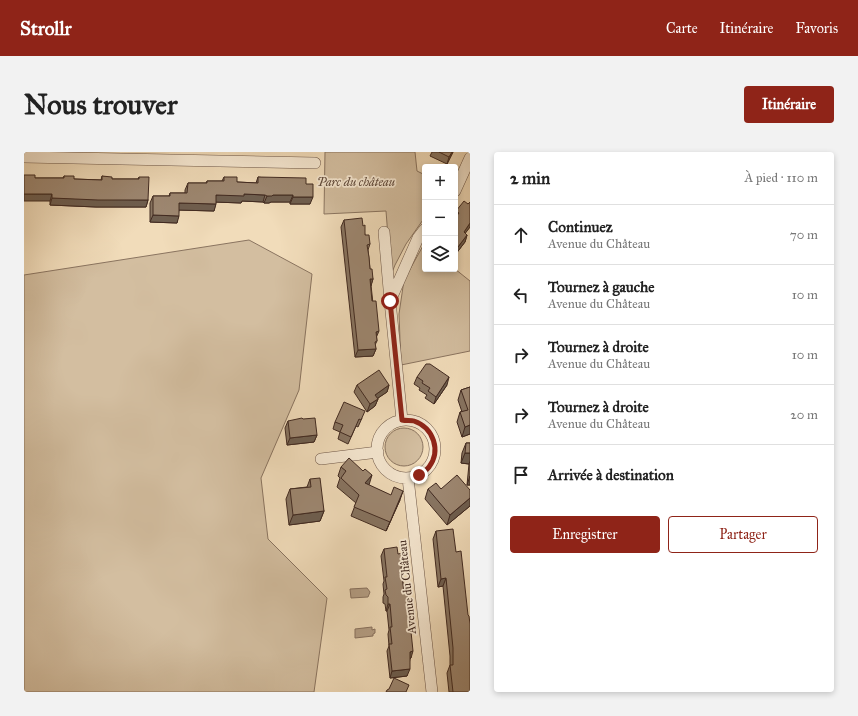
<!DOCTYPE html>
<html lang="fr">
<head>
<meta charset="utf-8">
<style>
	:root { --surface:#fff; --page:#f2f2f2; --text:#222; --muted:#767676; --line:#e0e0e0; --accent:#8f2418 }
	body { margin:0; font-family:"IM FELL Great Primer",serif; background:var(--page); color:var(--text) }
	.controls { position:absolute; right:12px; top:12px; display:grid; overflow:hidden; border-radius:4px; box-shadow:0 2px 6px #0003 }
	.controls button { width:36px; height:36px; display:grid; place-items:center; padding:0; border:0; border-bottom:1px solid var(--line); background:var(--surface); color:var(--text); font:20px sans-serif }
	.stop { position:absolute; width:12px; height:12px; margin:-9px; border:3px solid #8f2418; border-radius:50%; background:#fff }
	.stop.end { background:#8f2418; border-color:#fff; box-shadow:0 1px 4px #0008 }
	.list { margin:0; padding:0; list-style:none }
	h2 { display:flex; justify-content:space-between; align-items:center; height:52px; margin:0; padding:0 16px; font-size:17px }
	h2 small { font-size:13px; font-weight:400; color:var(--muted) }
	.list li { display:grid; grid-template-columns:26px 1fr auto; gap:12px; align-items:center; box-sizing:border-box; height:60px; padding:0 16px; border-top:1px solid var(--line) }
	.list b { display:block; font-size:15px; white-space:nowrap }
	.list p { margin:0; font-size:13px; white-space:nowrap; color:var(--muted) }
	.list em { font-size:13px; font-style:normal; color:var(--muted) }
	.actions { display:flex; gap:8px; padding:12px 16px }
	.actions a { flex:1; padding:9px 0; border:1px solid var(--accent); border-radius:4px; text-align:center; font-size:14px; color:var(--accent) }
	.actions .main { background:var(--accent); color:#fff }
	.icon { flex:none; width:22px; height:22px; fill:none; stroke:currentColor; stroke-width:2; stroke-linecap:round; stroke-linejoin:round }
	.map { position:relative; flex:none; width:446px; height:540px; overflow:hidden; border-radius:4px }
	header { display:flex; align-items:center; gap:24px; box-sizing:border-box; height:56px; padding:0 20px; background:var(--accent); color:#fff }
	header strong { font-size:19px }
	nav { display:flex; gap:22px; margin-inline-start:auto; font-size:14px }
	.intro { display:flex; align-items:center; justify-content:space-between; box-sizing:border-box; height:96px; padding:0 24px }
	h1 { margin:0; font-size:28px }
	.button { padding:10px 18px; border-radius:4px; background:var(--accent); color:#fff; font-size:14px; font-weight:700 }
	main { display:flex; gap:24px; padding:0 24px }
	aside { flex:1; background:var(--surface); border-radius:4px; box-shadow:0 2px 6px #0003 }
	.map>svg:first-child { display:block }
	.green { fill:#d3bea0; stroke:#8a7460 }
	.water { fill:#b59f86; stroke:#87705e }
	.lines { fill:none; stroke-linecap:round; stroke-linejoin:round }
	.street-casing { stroke:#6d5647; stroke-width:12 }
	.street { stroke:#f6e8d2; stroke-width:11 }
	.wall { fill:#877461; stroke:#412a21 }
	.shaded-wall { fill:#6e5e4f; stroke:#412a21 }
	.building { fill:#9d8771; stroke:#412a21 }
	.route { stroke:#8f2418; stroke-width:5 }
	.labels { text-anchor:middle; dominant-baseline:central; stroke-width:3.5; stroke-linejoin:round; paint-order:stroke }
	.park-label { font-size:12px; font-style:italic; fill:#5e483a; stroke:#f6e8d2 }
	.street-label { font-size:12px; fill:#412a21; stroke:#f6e8d2 }
</style>
</head>
<body>
<header>
<strong>Strollr</strong>
<nav><a>Carte</a><a>Itinéraire</a><a>Favoris</a></nav>
</header>
<div class="intro"><h1>Nous trouver</h1><a class="button">Itinéraire</a></div>
<main>
<div class="map">
<svg width="446" height="540" viewBox="0 0 446 540">
	<rect width="100%" height="100%" fill="#f1dcba"/>
	<filter id="stains"><feTurbulence type="fractalNoise" baseFrequency=".005" numOctaves="4"/><feColorMatrix values="0 0 0 0 .2 0 0 0 0 .09 0 0 0 0 .02 0 0 0 .5 -.17"/></filter>
	<radialGradient id="worn" r=".72"><stop offset=".6" stop-color="#630" stop-opacity="0"/><stop offset="1" stop-color="#630" stop-opacity=".3"/></radialGradient>
	<path class="green" d="M301,0H391L393,19L401,23V65L382,92L371,113L367,123L362,59L300,62Z
		M225,88L288,122L275,238L237,326L244,387L303,446L290,540H0V123Z
		M400,92L401,93V117H431L446,129V199L377,213L375,162L380,128Z
		M361 295a19 19 0 1 1 38 0a19 19 0 1 1-38 0Z"/>
	<path class="water" d="M343,436L346,440L344,445L327,446L326,437Z
		M348,475V478L351,477V481L349,482V484L331,486V477Z"/>
	<g class="lines">
		<defs>
			<path id="street" d="M0,5L291,11
				M431,39L446,6
				M360,80L366,148
				M378,268L366,149L394,86L401,77
				M353 297a29 29 0 1 1 58 0a29 29 0 1 1-58 0Z
				M297,307L354,300
				M384,326L408,540"/>
		</defs>
		<use href="#street" class="street-casing"/>
		<use href="#street" class="street"/>
	</g>
	<path class="wall" d="M408,0H429L423,12L406,4Z
		M40,24L50,27L77,28L78,24L88,27H114L115,25L124,48L122,55H72L26,53V49L11,26H39Z
		M200,25L213,30L232,31L234,25L282,32L286,52H266V50H247L245,51H240L239,50L218,49L217,51L192,50L190,59L155,58L153,71L126,70V51L129,44H145L146,41H161V38L164,31H182L183,29H198Z
		M446,50V75L441,81L443,83L441,90L431,103V62L432,59L444,52Z
		M320,68L339,74L341,83L346,92L344,98L346,117L349,127L347,133L353,189L351,193L352,197L349,204L331,205L317,75Z
		M393,225L423,233L410,252L401,246L403,243L395,238L396,236L390,232Z
		M333,233H365L363,240L354,246V247L351,254L343,260L330,240Z
		M446,235V282L438,285L433,270L436,260H438L434,248L437,238Z
		M338,266L334,275L332,274L324,292L314,287L316,280L309,277L311,270Z
		M264,269L293,283L290,290L263,293L261,276Z
		M442,291H446V333H443L445,312L437,311L438,301Z
		M317,315L344,333L376,348L362,379L327,364L332,351L313,335L316,326L314,324Z
		M286,327L300,359L296,369L265,373L262,347L266,337L283,335Z
		M404,337H417L446,338V354L423,373L401,347Z
		M412,379L446,540H425L423,521L426,513V504L419,434L414,435L409,387Z
		M360,397L374,402L378,421L387,506L386,507L383,524L366,526L363,499L365,494L364,482L365,478L363,459H362L361,452L359,451V445L360,442L359,432L360,429L357,404Z"/>
	<path class="shaded-wall" d="M428,0H429L423,12L425,5Z
		M0,42H28L26,49H0Z
		M220,42L241,43L239,50L218,49L217,51L190,50L192,43Z
		M249,43H269L266,50H247L245,51H240L243,44Z
		M269,45H289L286,52H266Z
		M28,46L124,48L122,55H72L26,53Z
		M155,51L192,52L190,59L153,58Z
		M129,63L155,64L153,71L126,70Z
		M446,71V75L437,87L440,80Z
		M443,83L441,90L431,103V99Z
		M346,127H349L347,134Z
		M355,179L352,186V180Z
		M352,197L349,204L331,205L334,198Z
		M425,225L423,233L410,252L412,245Z
		M365,233L363,240L348,250L351,243Z
		M354,247L351,254L343,260L346,252Z
		M446,273V282L438,285L441,275Z
		M293,283L290,290L263,293L266,286Z
		M441,301H446V309L445,312L437,311Z
		M348,323L345,333L341,331Z
		M446,324V333H443Z
		M379,339L376,348L362,379L366,370Z
		M446,346V354L423,373L426,363Z
		M300,359L296,369L265,373L269,363Z
		M380,414L378,421L377,415Z
		M422,426L419,434L414,435L417,427Z
		M364,452H366L363,459H362Z
		M389,499L387,506L384,507L386,500Z
		M386,517L383,524L366,526L368,519Z"/>
	<path class="building" d="M415,0H428L425,5Z
		M0,23H11V26H40V24H50V27L78,28V24L88,25V27H115V25H125L124,48H74L28,46V42H0Z
		M200,25H213V30L234,31V25L282,26V32H289V45H269V43H249L248,44H243L241,43L220,42V44L192,43V52L155,51V64L129,63V44H146V41H163L164,31H183V29H200Z
		M440,49L444,52L446,50V71L440,80L443,83L431,99V66L435,61L432,59Z
		M338,66L339,74L341,73V83H345L346,92L343,93L345,105L346,117H348L349,127H346L348,149H352L355,179L352,180L353,189L351,190L352,197L334,198L320,68Z
		M402,212H406L425,225L412,245L404,239L406,236L398,231L399,229L393,225Z
		M355,218L365,233L351,243L354,247L346,252L333,233Z
		M446,235V273L441,275L436,260L444,258L437,238Z
		M320,250L341,259L337,268L335,267L327,285L316,280L319,273L311,270Z
		M278,266L279,267L291,266L293,283L266,286L264,269Z
		M442,291H446V301H441Z
		M325,306L339,319L341,317L348,323L341,331L367,343L370,335L379,339L366,370L330,355L335,343L317,326L322,319L317,315Z
		M433,323L446,338V346L426,363L404,337L412,331L417,337Z
		M296,326L300,359L269,363L266,337L287,335L286,327Z
		M429,377L432,400L437,399L444,463L445,464L446,472V540H429L426,513H429V496L422,426L417,427L412,379Z
		M373,395L374,402L379,401L380,414L377,415L380,441H383L389,499L386,500V517L368,519L365,492H368L366,475H368L366,452H364V445L362,443L361,438L363,437L361,425H363L360,397Z
		M370,526L385,533L382,540H362L363,538L365,537Z"/>
	<g class="lines">
		<path class="route" d="M366,149L378,268C382,269 387,268 390,269C410,276 417,299 405,315C403,318 398,321 395,323"/>
	</g>
	<g class="labels">
		<g class="park-label">
			<text x="332" y="30">Parc du château</text>
		</g>
		<g class="street-label">
			<text transform="translate(383 435) rotate(-96)">Avenue du Château</text>
		</g>
	</g>
	<rect width="100%" height="100%" filter="url(#stains)"/>
	<rect width="100%" height="100%" fill="url(#worn)"/>
</svg>
<div class="controls">
<button>+</button>
<button>−</button>
<button><svg class="icon" aria-label="layers" viewBox="0 0 24 24"><path d="M12 4l9 5-9 5-9-5zM3 14l9 5 9-5"/></svg></button>
</div>
<div class="stop" style="left:366px;top:149px"></div>
<div class="stop end" style="left:395px;top:323px"></div>
</div>
<aside>
<h2>2 min<small>À pied · 110 m</small></h2>
<ul class="list">
<li><svg class="icon" aria-label="ahead" viewBox="0 0 24 24"><path d="M12 20V5M6 11l6-6 6 6"/></svg><div><b>Continuez</b><p>Avenue du Château</p></div><em>70 m</em></li>
<li><svg class="icon" aria-label="left" viewBox="0 0 24 24"><path d="M17 20v-9H6M10 6l-5 5 5 5"/></svg><div><b>Tournez à gauche</b><p>Avenue du Château</p></div><em>10 m</em></li>
<li><svg class="icon" aria-label="right" viewBox="0 0 24 24"><path d="M7 20v-9h11M14 6l5 5-5 5"/></svg><div><b>Tournez à droite</b><p>Avenue du Château</p></div><em>10 m</em></li>
<li><svg class="icon" aria-label="right" viewBox="0 0 24 24"><path d="M7 20v-9h11M14 6l5 5-5 5"/></svg><div><b>Tournez à droite</b><p>Avenue du Château</p></div><em>20 m</em></li>
<li><svg class="icon" aria-label="arrive" viewBox="0 0 24 24"><path d="M6 21V4h12l-3 4 3 4H6"/></svg><div><b>Arrivée à destination</b></div></li>
</ul>
<div class="actions"><a class="main">Enregistrer</a><a>Partager</a></div>
</aside>
</main>
</body>
</html>
